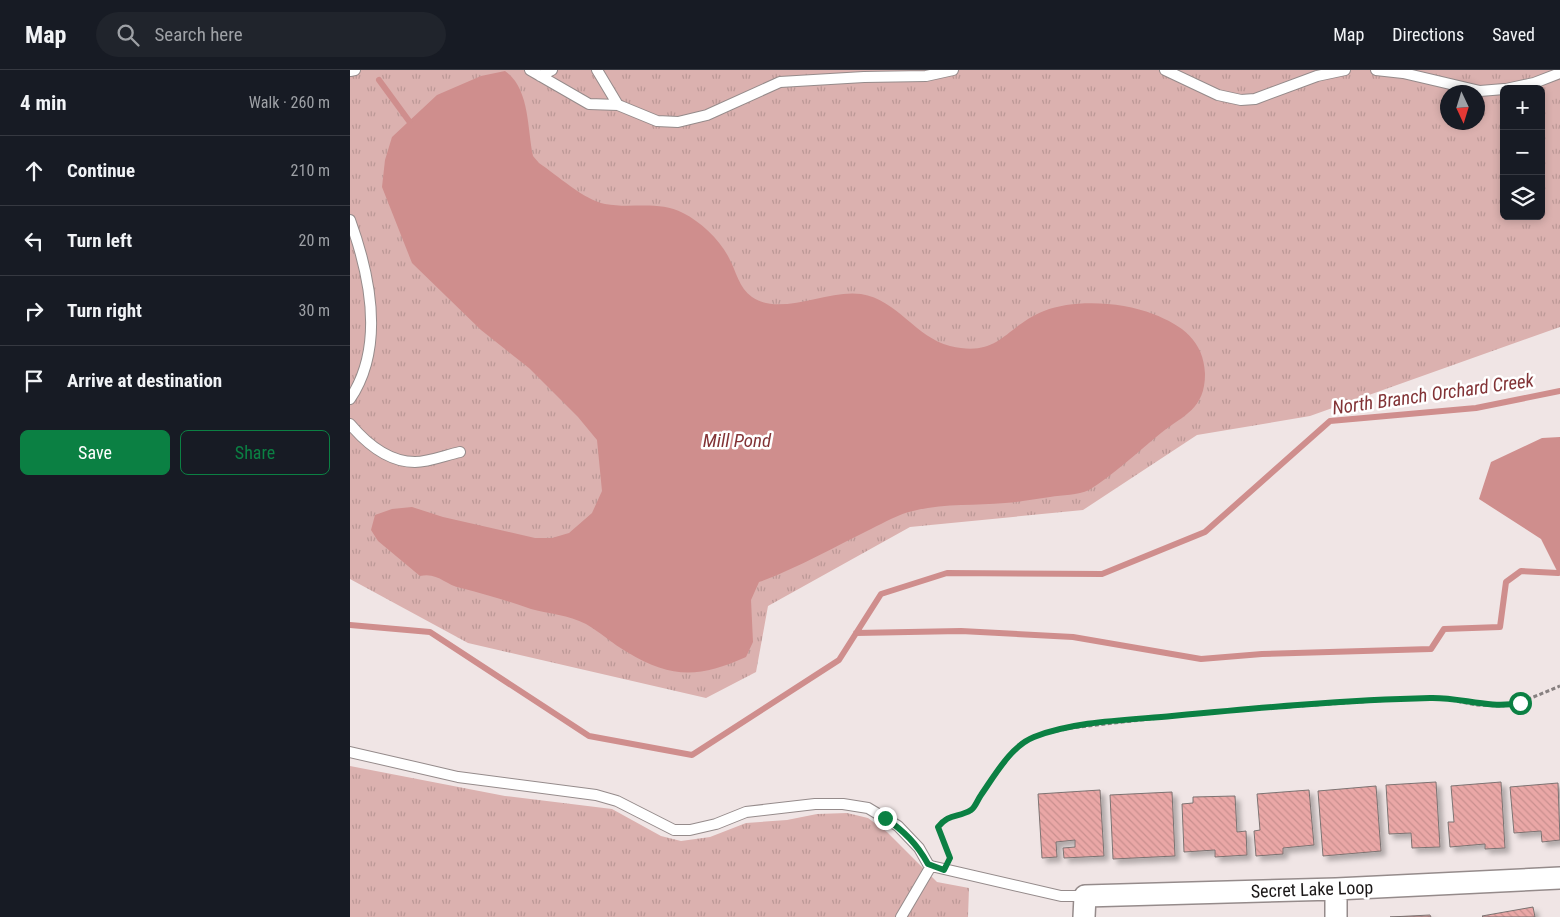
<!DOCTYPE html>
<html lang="en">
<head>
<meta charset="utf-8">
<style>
	:root { --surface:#171b24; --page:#20242c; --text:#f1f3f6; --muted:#9ea1a6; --line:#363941; --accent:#0b8043 }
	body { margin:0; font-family:"Roboto Condensed",sans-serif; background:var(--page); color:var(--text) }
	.controls { position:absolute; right:15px; top:15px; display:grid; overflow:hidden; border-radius:8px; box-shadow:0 2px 8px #0003 }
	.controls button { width:45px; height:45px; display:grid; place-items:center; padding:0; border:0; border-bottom:1px solid var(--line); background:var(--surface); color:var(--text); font:25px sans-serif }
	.compass { position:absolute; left:1090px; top:15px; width:45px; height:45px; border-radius:50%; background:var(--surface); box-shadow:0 2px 8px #0003; rotate:176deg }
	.stop { position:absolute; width:15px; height:15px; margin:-11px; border:4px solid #0b8043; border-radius:50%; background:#fff }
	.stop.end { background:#0b8043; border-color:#fff; box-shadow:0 1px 5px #0008 }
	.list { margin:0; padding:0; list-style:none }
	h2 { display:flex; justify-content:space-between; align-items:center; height:65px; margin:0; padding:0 20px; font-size:21px }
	h2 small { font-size:16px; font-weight:400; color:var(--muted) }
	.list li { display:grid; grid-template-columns:32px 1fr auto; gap:15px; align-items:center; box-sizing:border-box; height:70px; padding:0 20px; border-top:1px solid var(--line) }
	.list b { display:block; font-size:19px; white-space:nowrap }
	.list em { font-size:16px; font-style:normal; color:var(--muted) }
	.actions { display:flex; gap:10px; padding:15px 20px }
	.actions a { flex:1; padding:11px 0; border:1px solid var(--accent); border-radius:8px; text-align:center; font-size:18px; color:var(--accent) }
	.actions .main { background:var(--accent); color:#fff }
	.icon { flex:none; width:28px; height:28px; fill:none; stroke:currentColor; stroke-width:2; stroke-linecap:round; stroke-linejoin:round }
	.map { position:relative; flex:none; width:1210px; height:847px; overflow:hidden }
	header { display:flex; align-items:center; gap:30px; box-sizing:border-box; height:70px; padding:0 25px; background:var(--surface); border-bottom:1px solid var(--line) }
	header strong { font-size:24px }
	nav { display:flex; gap:28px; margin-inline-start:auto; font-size:18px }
	.search { width:350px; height:45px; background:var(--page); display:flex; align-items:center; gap:12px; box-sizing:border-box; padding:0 18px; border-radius:28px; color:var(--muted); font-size:19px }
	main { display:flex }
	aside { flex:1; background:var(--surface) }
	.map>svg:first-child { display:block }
	.grass { fill:url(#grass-tufts); fill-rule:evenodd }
	.water { fill:#cf8e8d }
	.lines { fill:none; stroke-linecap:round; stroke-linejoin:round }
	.stream { stroke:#cf8e8d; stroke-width:6 }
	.building { fill:url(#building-back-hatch); stroke:#7c7372; filter:url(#shadow) }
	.service-casing { stroke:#958b8b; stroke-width:12 }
	.minor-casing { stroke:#958b8b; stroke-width:24 }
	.path { stroke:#878080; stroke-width:3; stroke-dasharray:4 2.5; stroke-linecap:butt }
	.service { stroke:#fff; stroke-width:10 }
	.minor { stroke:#fff; stroke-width:21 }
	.route { stroke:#0b8043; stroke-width:6 }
	.labels { text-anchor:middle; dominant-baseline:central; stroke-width:5; stroke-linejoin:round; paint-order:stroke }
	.street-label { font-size:18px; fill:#1a1717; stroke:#fff }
	.water-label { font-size:19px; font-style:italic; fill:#823336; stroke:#fff }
</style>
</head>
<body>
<header>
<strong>Map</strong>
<div class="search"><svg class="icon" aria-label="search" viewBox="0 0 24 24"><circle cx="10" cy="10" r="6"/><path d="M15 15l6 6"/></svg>Search here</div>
<nav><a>Map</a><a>Directions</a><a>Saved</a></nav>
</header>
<main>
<aside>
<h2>4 min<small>Walk · 260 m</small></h2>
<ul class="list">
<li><svg class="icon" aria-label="ahead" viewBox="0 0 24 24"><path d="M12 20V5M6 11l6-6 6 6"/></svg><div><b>Continue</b></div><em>210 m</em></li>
<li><svg class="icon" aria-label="left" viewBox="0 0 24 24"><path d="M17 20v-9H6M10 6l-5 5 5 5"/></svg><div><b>Turn left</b></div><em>20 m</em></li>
<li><svg class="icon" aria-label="right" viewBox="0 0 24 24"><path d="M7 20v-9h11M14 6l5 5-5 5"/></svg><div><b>Turn right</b></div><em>30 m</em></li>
<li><svg class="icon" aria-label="arrive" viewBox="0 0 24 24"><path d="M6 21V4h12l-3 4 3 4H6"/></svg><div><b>Arrive at destination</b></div></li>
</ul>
<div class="actions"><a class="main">Save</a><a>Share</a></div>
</aside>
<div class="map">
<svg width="1210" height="847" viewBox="0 0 1210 847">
	<defs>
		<pattern id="grass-tufts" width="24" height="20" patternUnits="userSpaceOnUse" patternTransform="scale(1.25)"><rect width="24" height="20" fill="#dbb1af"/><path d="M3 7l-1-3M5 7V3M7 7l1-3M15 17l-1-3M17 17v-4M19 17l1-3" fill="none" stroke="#bb9896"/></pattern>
		<pattern id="building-back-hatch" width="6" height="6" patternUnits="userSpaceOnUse" patternTransform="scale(1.25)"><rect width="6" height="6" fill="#eaa7a6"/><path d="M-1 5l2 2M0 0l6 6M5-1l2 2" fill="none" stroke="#c88f8e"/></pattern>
		<filter id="shadow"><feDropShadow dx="4.5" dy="4.5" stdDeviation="2.5" flood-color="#0004"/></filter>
	</defs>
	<rect width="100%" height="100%" fill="#f0e5e5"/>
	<path class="grass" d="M0,0H1210V257L960,346L847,365L733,440L560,457L418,536L406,602L356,628L118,573L0,509ZM1154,19H1191V146H1154ZM1098,22H1128V52H1098Z
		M0,696L155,726L262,739L311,766L331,771L360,767L396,753L437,750L467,744L497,743L518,748L537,762L587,812L619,818L618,847H0Z"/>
	<path class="water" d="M155,1C180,19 177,58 183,86L189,93C207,105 234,130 255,134C281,139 308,130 333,143C351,152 370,170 379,188C386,201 389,218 402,227C431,247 477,219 511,224C548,230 565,267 600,276C650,288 654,257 694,241C725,229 772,232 803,244C832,255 854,271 855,304C855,339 834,345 811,363C789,381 762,406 739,420C728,425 712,425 700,427C685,429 670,432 655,433C625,436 593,433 563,441C549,444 535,452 521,459C484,477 448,498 409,512L401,530L403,572L396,587C349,608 322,609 277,582C263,574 250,562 236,554C218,545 200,544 181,539C158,531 135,524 111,518C95,515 88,502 70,506L28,471L21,460L25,445L42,439L62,437L93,447L185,468H202L219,463L242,443L252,421L247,370L228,347L179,298L131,260L62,193L32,117L35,90L42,67L87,25L131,6Z
		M1210,367V503H1208L1191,469L1129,429L1141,392L1192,368Z"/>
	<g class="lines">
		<path class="stream" d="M29,10L59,51
			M0,555L80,562L239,666L342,685L489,590L531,524L597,503L752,504L855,462L980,351L1126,338L1210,321
			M506,563L611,561L723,567L851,589L912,584L1081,579L1094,559L1150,557L1156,512L1171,501L1208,503"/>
	</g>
	<path class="building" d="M1086,712L1090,777L1062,778L1061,763L1039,764L1036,715Z
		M1151,712L1155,778L1135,779V774L1100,777L1098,752H1104L1101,716Z
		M1208,713L1210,770L1192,772L1191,761L1164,763L1160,717Z
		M1026,716L1031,781L973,786L968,721Z
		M750,720L754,786L714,788L713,778L725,777V770L706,772L707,787L692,788L688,724Z
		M959,720L964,775L933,778V784L906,786L904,761L910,760L907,724Z
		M822,722L825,786L763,789L760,725Z
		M885,726L887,762L896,761L897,785L865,787V780L834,782L832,734L843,733V727Z
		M1183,837L1185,847H1133L1132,846Z
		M1080,845L1081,847H1040Z"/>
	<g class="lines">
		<defs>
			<path id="service" d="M180,0L239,34L268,35
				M247,0L268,35L307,51L328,52L357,45L430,12L514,7L576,6L603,0
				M815,0L868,25L891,30L905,29L967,6L995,0
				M1026,0L1053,3L1130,21L1154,19
				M0,1L5,0
				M190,6L202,0
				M1156,19L1184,13L1210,3
				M0,150C20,205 35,277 0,329
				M0,354C16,373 38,392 65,392C79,392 96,385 110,382
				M0,682L108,707L246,725L267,731L324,760H340L366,754L396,742L465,734H493L518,738L548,756L569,778L578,794L581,796L711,826H735
				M551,847L581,796"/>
			<path id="minor" d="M734,847L735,826L986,819L1210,808
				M986,847V819"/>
		</defs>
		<use href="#service" class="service-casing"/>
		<use href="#minor" class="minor-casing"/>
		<path class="path" d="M598,784L588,757L594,749L621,740L648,701L671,673L684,666L721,658L861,642L1054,629L1090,628L1127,635L1152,636L1169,633L1210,616"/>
		<use href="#service" class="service"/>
		<use href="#minor" class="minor"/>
	</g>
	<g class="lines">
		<path class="route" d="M535,748C554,761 567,774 578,794L594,800L600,788L588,757C599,743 608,748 621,740C625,738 628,729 631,725C645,705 661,676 684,667C724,651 779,650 822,646C908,638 994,630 1080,628C1111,627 1137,639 1170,633"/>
	</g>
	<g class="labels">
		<g class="street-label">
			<text transform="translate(962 819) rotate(-2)">Secret Lake Loop</text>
		</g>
		<g class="water-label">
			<text transform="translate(1083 324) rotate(-8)">North Branch Orchard Creek</text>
			<text x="387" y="370">Mill Pond</text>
		</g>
	</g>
</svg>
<div class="controls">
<button>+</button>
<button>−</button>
<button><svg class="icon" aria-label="layers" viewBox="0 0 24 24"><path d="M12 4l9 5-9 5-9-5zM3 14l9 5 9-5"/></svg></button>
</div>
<svg class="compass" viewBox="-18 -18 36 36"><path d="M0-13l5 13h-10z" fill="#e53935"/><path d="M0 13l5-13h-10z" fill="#9ea1a6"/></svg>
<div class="stop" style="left:1170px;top:633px"></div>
<div class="stop end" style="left:535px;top:748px"></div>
</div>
</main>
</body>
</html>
